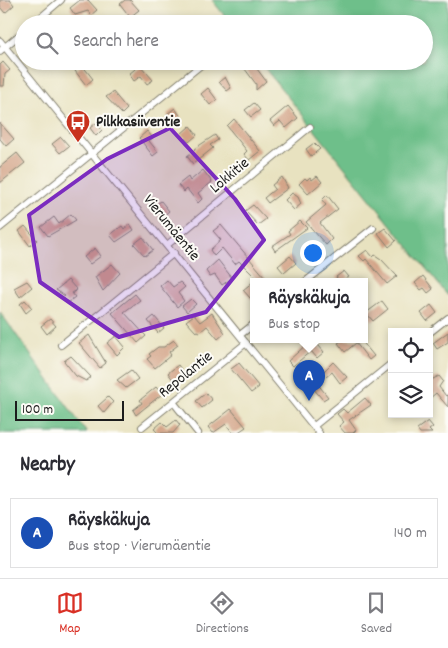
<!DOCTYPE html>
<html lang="en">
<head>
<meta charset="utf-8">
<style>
	:root { --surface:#fff; --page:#f2f2f3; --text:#2b2b33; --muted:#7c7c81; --line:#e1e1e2; --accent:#d93025 }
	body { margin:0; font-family:Dekko,sans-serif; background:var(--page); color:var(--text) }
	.controls { position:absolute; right:15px; bottom:15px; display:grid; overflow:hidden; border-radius:0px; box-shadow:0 2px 8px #0003 }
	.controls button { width:45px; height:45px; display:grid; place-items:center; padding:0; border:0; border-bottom:1px solid var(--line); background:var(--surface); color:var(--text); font:25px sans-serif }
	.scale { position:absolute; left:15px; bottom:12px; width:109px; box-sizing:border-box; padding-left:5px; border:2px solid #1c1c1c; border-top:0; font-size:14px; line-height:18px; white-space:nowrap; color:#1c1c1c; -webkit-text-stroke:4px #fdfcf7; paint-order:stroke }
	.you { position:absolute; left:312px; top:252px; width:18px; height:18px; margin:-12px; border:4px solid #fff; border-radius:50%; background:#1a73e8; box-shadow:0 0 0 8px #1a73e833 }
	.badge { display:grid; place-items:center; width:32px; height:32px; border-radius:50%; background:var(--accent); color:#fff; font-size:16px; font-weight:700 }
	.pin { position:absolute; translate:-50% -41px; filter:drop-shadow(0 1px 2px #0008) }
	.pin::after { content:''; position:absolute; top:26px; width:18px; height:15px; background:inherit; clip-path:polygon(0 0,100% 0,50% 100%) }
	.popup { position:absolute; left:250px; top:278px; width:118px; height:65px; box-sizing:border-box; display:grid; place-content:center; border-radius:0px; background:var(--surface); filter:drop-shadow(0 1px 4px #0005); font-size:16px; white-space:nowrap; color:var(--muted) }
	.popup b { font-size:19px; color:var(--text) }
	.popup::after { content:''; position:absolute; left:50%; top:100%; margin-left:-10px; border:10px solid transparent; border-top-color:var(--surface) }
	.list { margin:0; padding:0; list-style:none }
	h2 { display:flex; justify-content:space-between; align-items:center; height:65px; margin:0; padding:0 20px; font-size:21px }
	h2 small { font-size:16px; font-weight:400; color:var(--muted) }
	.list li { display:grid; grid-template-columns:32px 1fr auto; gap:15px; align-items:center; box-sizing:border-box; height:70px; margin:0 10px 10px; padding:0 10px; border:1px solid var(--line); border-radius:0px }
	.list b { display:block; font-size:19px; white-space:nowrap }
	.list p { margin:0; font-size:16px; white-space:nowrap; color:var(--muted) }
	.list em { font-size:16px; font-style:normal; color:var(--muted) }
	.icon { flex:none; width:28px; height:28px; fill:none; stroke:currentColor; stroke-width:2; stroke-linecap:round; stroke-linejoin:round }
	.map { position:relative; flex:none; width:448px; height:433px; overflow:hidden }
	.search { position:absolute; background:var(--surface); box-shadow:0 2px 8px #0003; left:15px; right:15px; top:15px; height:55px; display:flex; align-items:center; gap:12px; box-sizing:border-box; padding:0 18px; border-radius:28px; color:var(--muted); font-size:19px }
	.sheet { height:145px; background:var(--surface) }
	nav { display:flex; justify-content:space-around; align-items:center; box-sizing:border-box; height:70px; border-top:1px solid var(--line); background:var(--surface); font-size:14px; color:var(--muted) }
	nav a { display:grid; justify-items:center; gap:2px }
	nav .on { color:var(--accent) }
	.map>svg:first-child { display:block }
	.forest { fill:#6ebf8a; stroke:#456e53 }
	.building { fill:#d2a184 }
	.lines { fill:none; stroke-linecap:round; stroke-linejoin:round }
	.street-casing { stroke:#827f6e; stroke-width:8 }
	.street { stroke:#fff; stroke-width:6 }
	.marked { fill:#7b2cbf; fill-opacity:0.2; stroke:#7b2cbf; stroke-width:4; stroke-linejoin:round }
	.labels { text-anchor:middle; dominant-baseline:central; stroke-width:4; stroke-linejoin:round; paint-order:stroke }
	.poi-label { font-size:16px; font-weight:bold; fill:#1c1c1c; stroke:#fdfcf7; text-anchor:start }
	.street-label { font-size:16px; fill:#1c1c1c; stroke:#fdfcf7 }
</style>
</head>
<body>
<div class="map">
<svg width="448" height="433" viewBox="0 0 448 433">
	<rect width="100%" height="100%" fill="#fdfcf7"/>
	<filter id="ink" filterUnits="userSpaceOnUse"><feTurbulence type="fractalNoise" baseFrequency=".02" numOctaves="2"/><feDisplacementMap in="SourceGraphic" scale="10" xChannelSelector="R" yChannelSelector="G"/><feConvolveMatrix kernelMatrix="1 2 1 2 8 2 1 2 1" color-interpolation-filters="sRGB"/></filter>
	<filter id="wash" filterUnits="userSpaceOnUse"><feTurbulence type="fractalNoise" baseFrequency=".0096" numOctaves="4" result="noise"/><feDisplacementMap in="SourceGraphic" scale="20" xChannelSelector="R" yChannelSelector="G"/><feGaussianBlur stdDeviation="1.12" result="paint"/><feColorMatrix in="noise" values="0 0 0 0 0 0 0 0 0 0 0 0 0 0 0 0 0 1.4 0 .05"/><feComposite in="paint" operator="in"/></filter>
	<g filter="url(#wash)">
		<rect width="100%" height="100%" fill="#e8e2c0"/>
		<path class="forest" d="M212,0H448V296L259,61H424V24H231Z
			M0,312L87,433H0Z"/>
		<g id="blocks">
			<path class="building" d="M0,0H10L14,5L5,13L0,7Z
				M80,0H88L97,10L91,15L88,11L75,15L70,8Z
				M125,0H130L139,10L130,17L120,4Z
				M239,61H251L266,81L256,90V84Z
				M3,62L10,70L5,74L4,86H0V65Z
				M82,65L93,79L86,85L75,71Z
				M140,65L153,80L147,84L141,76L134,81L129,74Z
				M225,77L231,88L227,91L219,82Z
				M208,88L217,100L210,105L201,94Z
				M113,92L127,109L122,114L106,97Z
				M254,103L260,110L251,117L245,110Z
				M288,106L298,118L286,128L280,121L274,126L270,121Z
				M175,108L181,117L173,123L167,114Z
				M234,119L260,151L249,160L244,154L247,151L227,126Z
				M0,123L14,139L6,146L0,139Z
				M96,123L102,130L96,136L90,128Z
				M190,126L197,135L189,142L181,134Z
				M147,131L153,138L149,141L158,152L153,156L139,138Z
				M215,135L218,140L210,145L213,148L193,164L187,156L195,150L194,149Z
				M61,137L69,146L60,153L52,144Z
				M314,143L320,149L311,156L306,149Z
				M17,153L25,163L0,183V167Z
				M203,170L212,182L198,193L202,199L198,203L187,189L184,192L178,185L188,177L190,181Z
				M317,176L322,182L308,194L299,184L305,178L307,180L310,177L312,180Z
				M282,177L288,188L268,203L264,198L275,189L272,185Z
				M292,193L298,197L301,204L294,210L285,200Z
				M327,195L338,209L320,223L332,239L326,245L306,222L326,205L322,200Z
				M161,201L169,211L162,217L154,206Z
				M253,205L266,219L258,225L245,211Z
				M71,214L76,220L48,236L41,227L54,217L59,224Z
				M300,221L307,228L275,251L272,246L290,234L288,231Z
				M130,224L134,230L116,242L110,235L122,226L124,229Z
				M221,225L265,277L260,282L239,261L235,264L222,248L214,256L210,250L221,240L213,231Z
				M25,226L37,240L30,246L19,231Z
				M385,228L396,241L389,247L378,233Z
				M143,237L153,250L145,256L134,244Z
				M95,248L101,256L90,264L84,257Z
				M367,250L373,257L375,255L381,259L397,276L387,284L366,259L364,261L359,256Z
				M290,256L296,263L284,273L278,266Z
				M218,260L232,278L222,285L215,275L210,277L206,271Z
				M112,264L120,273L103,291L95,277Z
				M344,271L349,277L340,282L336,277Z
				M423,276L433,289L428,293L424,288L421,290L415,283Z
				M68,280L77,290L72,293L75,297L67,303L63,298L65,296L56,290Z
				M167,280L173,287L180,282L185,287L178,293L184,301L177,307L160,286Z
				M27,281L32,287L20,297L14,288Z
				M254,281V297L251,299L243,290Z
				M135,294L140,300L124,312L146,336L138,343L112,313Z
				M191,299L196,304L187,312L182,306Z
				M25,300L32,308L26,313L20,304Z
				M382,301L388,309L373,321L366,313Z
				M431,305L437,313L427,321L421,313Z
				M212,313L225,333L218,339L207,326L200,332L198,331L196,332L186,321L194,315L200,322Z
				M154,316L164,328L158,333L148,321Z
				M50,319L56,326L47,334L41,326Z
				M448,332V342L437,349L433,343Z
				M89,335L106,363L100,368L79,343Z
				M116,336L125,347L117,355L107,343Z
				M174,340L178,345L169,352L171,355L155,368L147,359L151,356L149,354L158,347H164Z
				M303,340H314L324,352L317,358L311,351L293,366L288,361L307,344Z
				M343,340H361L374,356L369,360L356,343L345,352L338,343Z
				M71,356L91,377L86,381L76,376L64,361Z
				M333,362L347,377L340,383L332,372L326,377L322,373Z
				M239,363L259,387L251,393L231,369Z
				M178,365L184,373L174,381L168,373Z
				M131,370L138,379L126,388L117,380Z
				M439,376L443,381L439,387L446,396L448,394V407L436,393L429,399V381Z
				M313,378L328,397L323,400L313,388L311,391L306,385Z
				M156,387L162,394L136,415L133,410L142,403L140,400Z
				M206,393L212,400L202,408L196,401Z
				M108,397L113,402L104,413L98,406Z
				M365,398L371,405L349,420L356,430L353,433H345L339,426L344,422L337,414L343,409L347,413Z
				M231,409L246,427L237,433H233L226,424L213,433L208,427Z
				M176,420L180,425L173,433H158L154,429L162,422L167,427Z
				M428,421L433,427L429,430L432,433H420L417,429Z"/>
		</g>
	</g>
	<g filter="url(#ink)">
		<use href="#blocks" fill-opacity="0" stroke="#827f6e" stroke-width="1"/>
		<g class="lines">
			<defs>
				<path id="street" d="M33,24L61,0
					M0,41L319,433
					M0,51L24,31
					M0,228L206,61
					M167,245L310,127
					M305,282L373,228
					M429,333L448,318
					M240,335L254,324
					M61,345L174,253
					M174,403L198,433
					M314,426L392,363
					M142,427L246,343"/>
			</defs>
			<use href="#street" class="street-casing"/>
			<use href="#street" class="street"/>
		</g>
	</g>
	<path class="marked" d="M170,128L235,199L264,240L206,312L119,337L40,282L29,215L107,159Z"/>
	<defs>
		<symbol id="bus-pin" viewBox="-11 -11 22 30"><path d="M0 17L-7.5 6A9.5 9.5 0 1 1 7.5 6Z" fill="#c8321e" stroke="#fdfcf7"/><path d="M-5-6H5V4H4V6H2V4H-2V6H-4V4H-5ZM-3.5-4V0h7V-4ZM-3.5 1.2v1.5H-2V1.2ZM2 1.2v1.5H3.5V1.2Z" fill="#fff"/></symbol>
	</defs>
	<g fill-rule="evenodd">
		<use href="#bus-pin" x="64" y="108" width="28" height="38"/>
	</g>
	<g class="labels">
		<g class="poi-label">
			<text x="96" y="122">Pilkkasiiventie</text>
		</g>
		<g class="street-label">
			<text transform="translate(230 176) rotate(-40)">Lokkitie</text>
			<text transform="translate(171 228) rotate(51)">Vierumäentie</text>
			<text transform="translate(186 375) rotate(-39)">Repolantie</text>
		</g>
	</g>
</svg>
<div class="controls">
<button><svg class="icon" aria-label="locate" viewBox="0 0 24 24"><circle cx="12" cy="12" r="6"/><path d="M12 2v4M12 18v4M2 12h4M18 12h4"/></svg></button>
<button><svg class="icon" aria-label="layers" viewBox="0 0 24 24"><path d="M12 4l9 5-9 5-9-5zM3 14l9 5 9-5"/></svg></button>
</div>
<div class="scale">100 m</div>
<div class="you"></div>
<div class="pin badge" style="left:309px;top:401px;background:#1a4fb4">A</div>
<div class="popup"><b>Räyskäkuja</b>Bus stop</div>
<div class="search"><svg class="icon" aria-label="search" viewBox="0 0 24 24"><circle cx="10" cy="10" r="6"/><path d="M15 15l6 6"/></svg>Search here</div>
</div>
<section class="sheet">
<h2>Nearby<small></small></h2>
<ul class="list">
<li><span class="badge" style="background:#1a4fb4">A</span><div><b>Räyskäkuja</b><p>Bus stop · Vierumäentie</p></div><em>140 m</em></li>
</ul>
</section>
<nav>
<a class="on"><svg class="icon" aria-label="map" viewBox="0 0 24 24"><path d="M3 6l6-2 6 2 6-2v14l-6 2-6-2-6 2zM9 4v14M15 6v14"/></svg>Map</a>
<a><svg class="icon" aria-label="directions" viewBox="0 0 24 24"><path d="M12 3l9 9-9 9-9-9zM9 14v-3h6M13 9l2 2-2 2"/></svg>Directions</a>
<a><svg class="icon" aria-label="saved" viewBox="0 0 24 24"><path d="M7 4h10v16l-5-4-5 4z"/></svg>Saved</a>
</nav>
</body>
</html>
